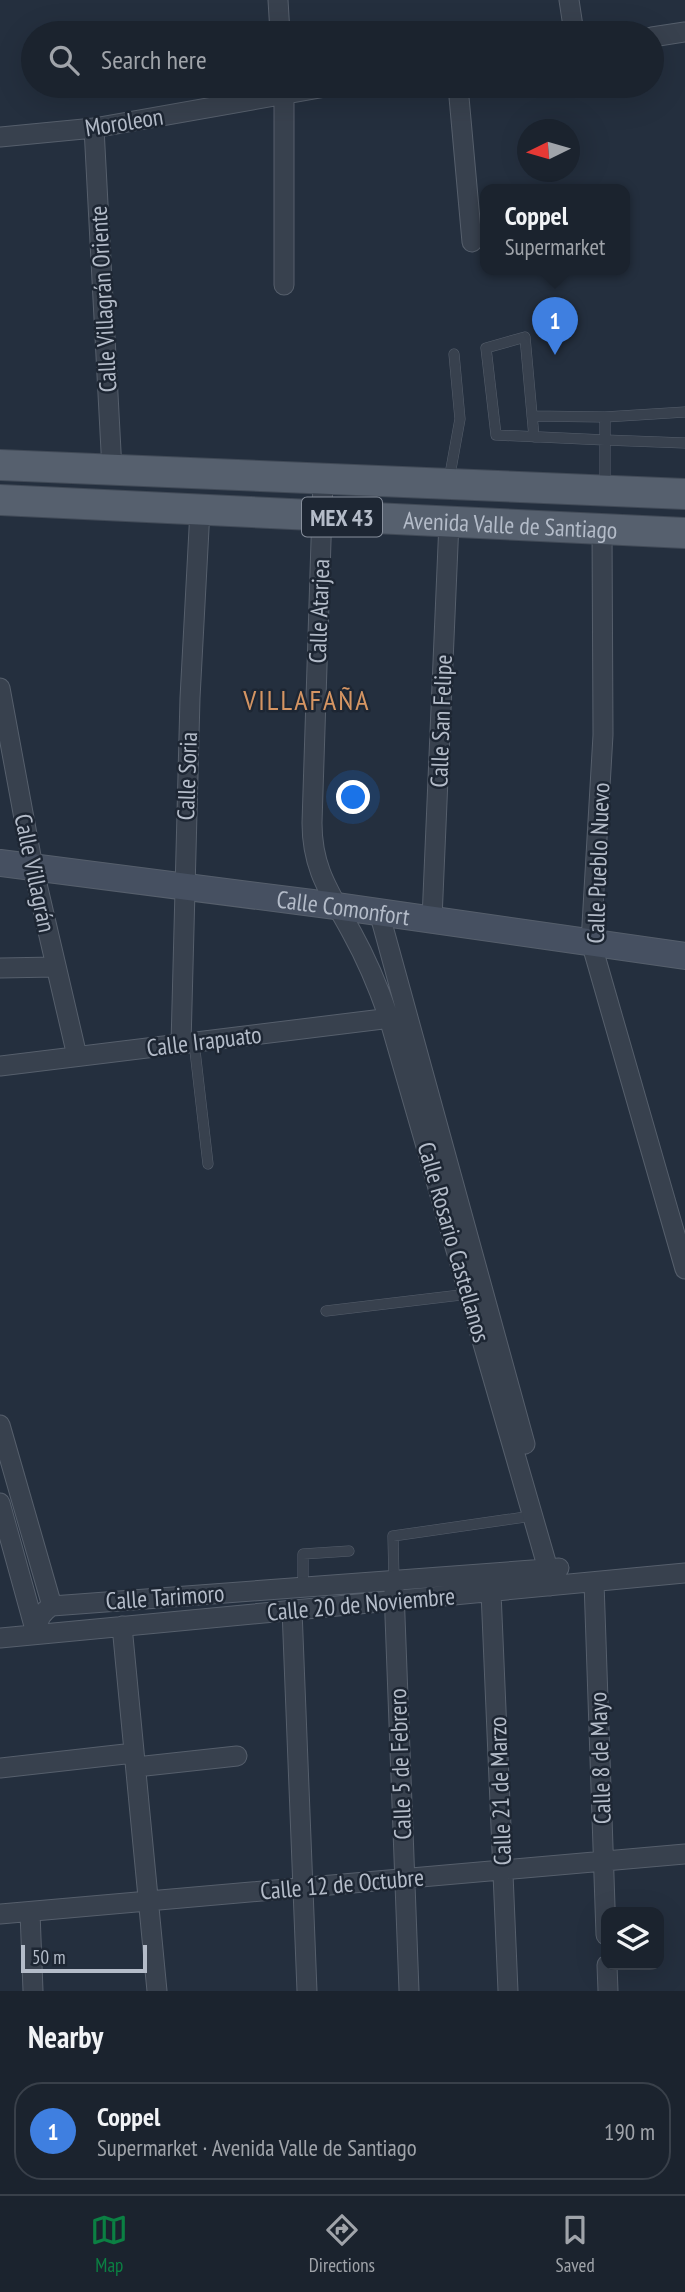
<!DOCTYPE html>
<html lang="en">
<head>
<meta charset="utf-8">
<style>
	:root { --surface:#1b232e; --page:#282f3a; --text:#f1f3f6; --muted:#a0a4aa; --line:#39404a; --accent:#0b8043 }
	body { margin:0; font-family:"PT Sans Narrow",sans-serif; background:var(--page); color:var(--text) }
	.controls { position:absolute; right:21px; bottom:21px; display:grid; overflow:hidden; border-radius:14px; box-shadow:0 7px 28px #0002 }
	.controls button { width:63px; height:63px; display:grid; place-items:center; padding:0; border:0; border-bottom:2px solid var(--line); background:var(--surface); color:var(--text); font:35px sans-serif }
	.compass { position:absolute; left:517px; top:119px; width:63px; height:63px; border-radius:50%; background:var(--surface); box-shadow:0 7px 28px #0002; rotate:265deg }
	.scale { position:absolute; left:21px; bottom:18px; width:126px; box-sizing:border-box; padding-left:7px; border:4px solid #b4bcc9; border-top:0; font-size:19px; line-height:24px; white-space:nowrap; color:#b4bcc9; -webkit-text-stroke:5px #1d2633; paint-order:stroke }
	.you { position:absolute; left:354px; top:798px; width:24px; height:24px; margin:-18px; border:5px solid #fff; border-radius:50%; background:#1a73e8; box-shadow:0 0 0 10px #1a73e833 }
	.badge { display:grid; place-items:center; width:46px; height:46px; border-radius:50%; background:var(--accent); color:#fff; font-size:23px; font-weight:700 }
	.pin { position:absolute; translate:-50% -58px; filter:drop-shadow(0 2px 4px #0008) }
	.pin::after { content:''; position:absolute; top:37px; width:24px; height:21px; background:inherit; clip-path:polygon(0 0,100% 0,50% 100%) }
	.popup { position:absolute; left:480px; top:184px; width:150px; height:91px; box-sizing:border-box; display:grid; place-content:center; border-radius:14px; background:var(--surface); filter:drop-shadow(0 2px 5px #0005); font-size:23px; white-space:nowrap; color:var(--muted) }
	.popup b { font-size:26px; color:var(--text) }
	.popup::after { content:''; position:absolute; left:50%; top:100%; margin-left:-14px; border:14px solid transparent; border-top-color:var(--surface) }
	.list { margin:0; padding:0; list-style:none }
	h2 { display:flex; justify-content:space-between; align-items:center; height:91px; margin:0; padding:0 28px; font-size:30px }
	h2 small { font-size:23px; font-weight:400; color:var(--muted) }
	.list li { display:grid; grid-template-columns:46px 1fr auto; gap:21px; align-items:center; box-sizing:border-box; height:98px; margin:0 14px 14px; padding:0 14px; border:2px solid var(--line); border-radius:28px }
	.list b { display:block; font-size:26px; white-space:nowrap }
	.list p { margin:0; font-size:23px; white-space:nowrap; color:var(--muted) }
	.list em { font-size:23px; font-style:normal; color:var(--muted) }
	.icon { flex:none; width:38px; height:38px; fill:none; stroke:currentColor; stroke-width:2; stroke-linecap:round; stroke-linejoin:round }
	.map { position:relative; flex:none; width:685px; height:1991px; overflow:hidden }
	.search { position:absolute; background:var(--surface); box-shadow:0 7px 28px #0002; left:21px; right:21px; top:21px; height:77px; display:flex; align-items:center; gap:18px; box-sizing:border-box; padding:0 24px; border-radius:38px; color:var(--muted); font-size:26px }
	.sheet { height:203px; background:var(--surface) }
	nav { display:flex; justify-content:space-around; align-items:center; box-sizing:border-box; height:98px; border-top:2px solid var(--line); background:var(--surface); font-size:19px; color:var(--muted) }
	nav a { display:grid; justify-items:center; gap:4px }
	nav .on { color:var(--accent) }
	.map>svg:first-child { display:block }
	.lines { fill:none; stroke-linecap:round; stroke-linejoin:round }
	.lane-casing { stroke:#565f6c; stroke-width:11 }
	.street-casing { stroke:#565f6c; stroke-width:21 }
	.secondary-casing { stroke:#565f6c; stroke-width:28 }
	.primary-casing { stroke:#414a57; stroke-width:32 }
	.lane { stroke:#38414e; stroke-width:10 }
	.street { stroke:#38414e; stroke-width:19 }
	.secondary { stroke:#465061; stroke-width:26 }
	.primary { stroke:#56606e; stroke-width:30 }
	.labels { text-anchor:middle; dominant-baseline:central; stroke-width:5; stroke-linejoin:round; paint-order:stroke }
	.shield { fill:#1d2633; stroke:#878f9c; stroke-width:2 }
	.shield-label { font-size:23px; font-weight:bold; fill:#b4bcc9 }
	.street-label { font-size:24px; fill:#b4bcc9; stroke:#1d2633 }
	.quarter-label { font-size:28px; letter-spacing:2px; fill:#d59563; stroke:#1d2633 }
</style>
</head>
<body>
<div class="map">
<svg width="685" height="1991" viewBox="0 0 685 1991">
	<rect width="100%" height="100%" fill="#242f3e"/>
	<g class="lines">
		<defs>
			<path id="lane" d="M532,416L605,417L685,412
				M605,417V440L685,443
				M534,437L525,337L486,348L496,435L605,440V487
				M449,480L460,419L454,354
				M194,1042L208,1164
				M326,1311L469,1294
				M394,1580L393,1536L532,1516
				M303,1587V1554L349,1551"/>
			<path id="street" d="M278,0L280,33
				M569,0L574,33
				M652,37L685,32
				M284,86V285
				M458,86L472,242
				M94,128L112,470
				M0,137L94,128L331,86
				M323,479L312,823C312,870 331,894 352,933C367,960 379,989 389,1018L548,1569L550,1586
				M602,529L603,735L591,942L685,1269
				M0,688L33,867L77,1056
				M379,912L525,1444
				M432,919L449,522
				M0,968L55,967
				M181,1044L190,698L200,510
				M0,1066L399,1017
				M0,1425L52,1606
				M0,1503L36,1633
				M594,1582L606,1935
				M394,1590L409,1991
				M491,1592L508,1991
				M292,1610L307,1991
				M122,1626L157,1991
				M37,1634C36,1622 41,1612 52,1606L559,1568
				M0,1638L685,1573
				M136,1767L237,1756
				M0,1768L134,1753
				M30,1912L33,1991
				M0,1914L685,1854
				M607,1965L608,1991"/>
			<g id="secondary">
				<path id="s1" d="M0,863L336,906L685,956"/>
			</g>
			<g id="primary">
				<path d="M0,465L685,494"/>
				<path id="s2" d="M0,500L685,533"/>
			</g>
		</defs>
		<use href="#lane" class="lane-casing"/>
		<use href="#street" class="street-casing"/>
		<use href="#secondary" class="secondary-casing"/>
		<use href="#primary" class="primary-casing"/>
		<use href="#lane" class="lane"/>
		<use href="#street" class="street"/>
		<use href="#secondary" class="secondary"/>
		<use href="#primary" class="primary"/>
	</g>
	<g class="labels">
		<rect class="shield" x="302" y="497.5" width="80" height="39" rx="5"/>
		<g class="shield-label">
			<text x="342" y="517">MEX 43</text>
		</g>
		<g class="street-label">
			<text transform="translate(124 122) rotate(-9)">Moroleon</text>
			<text transform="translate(103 299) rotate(-93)">Calle Villagrán Oriente</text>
			<text stroke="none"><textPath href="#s2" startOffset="511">Avenida Valle de Santiago</textPath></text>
			<text transform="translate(319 611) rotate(-88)">Calle Atarjea</text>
			<text transform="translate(441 721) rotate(-88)">Calle San Felipe</text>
			<text transform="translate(187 776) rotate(-88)">Calle Soria</text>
			<text transform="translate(598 863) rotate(-88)">Calle Pueblo Nuevo</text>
			<text transform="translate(35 873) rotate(78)">Calle Villagrán</text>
			<text stroke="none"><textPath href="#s1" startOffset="346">Calle Comonfort</textPath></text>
			<text transform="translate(204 1041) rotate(-7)">Calle Irapuato</text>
			<text transform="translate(454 1242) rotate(74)">Calle Rosario Castellanos</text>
			<text transform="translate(165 1597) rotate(-4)">Calle Tarimoro</text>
			<text transform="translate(361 1604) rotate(-5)">Calle 20 de Noviembre</text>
			<text transform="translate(600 1758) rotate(-92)">Calle 8 de Mayo</text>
			<text transform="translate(400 1764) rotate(-92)">Calle 5 de Febrero</text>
			<text transform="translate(500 1791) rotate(-92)">Calle 21 de Marzo</text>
			<text transform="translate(342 1884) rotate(-5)">Calle 12 de Octubre</text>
		</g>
		<g class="quarter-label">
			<text x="307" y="699">VILLAFAÑA</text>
		</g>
	</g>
</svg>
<div class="controls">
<button><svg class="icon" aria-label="layers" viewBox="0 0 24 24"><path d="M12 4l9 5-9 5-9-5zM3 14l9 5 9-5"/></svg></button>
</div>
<svg class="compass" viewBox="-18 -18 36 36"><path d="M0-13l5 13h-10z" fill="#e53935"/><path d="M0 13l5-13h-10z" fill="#a0a4aa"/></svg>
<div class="scale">50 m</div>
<div class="you"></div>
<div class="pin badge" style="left:555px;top:355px;background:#3f7fe0">1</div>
<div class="popup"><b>Coppel</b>Supermarket</div>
<div class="search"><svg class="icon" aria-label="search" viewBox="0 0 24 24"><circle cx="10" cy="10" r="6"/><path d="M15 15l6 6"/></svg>Search here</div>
</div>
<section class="sheet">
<h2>Nearby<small></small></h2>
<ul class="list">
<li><span class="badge" style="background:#3f7fe0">1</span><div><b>Coppel</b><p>Supermarket · Avenida Valle de Santiago</p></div><em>190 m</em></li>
</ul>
</section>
<nav>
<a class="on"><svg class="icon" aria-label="map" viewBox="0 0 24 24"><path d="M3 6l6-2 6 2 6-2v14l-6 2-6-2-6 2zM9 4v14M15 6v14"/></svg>Map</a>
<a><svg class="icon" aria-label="directions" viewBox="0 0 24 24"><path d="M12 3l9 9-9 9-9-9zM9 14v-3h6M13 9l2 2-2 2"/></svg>Directions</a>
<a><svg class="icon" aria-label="saved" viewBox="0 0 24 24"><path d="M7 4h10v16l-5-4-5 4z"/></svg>Saved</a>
</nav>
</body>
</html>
